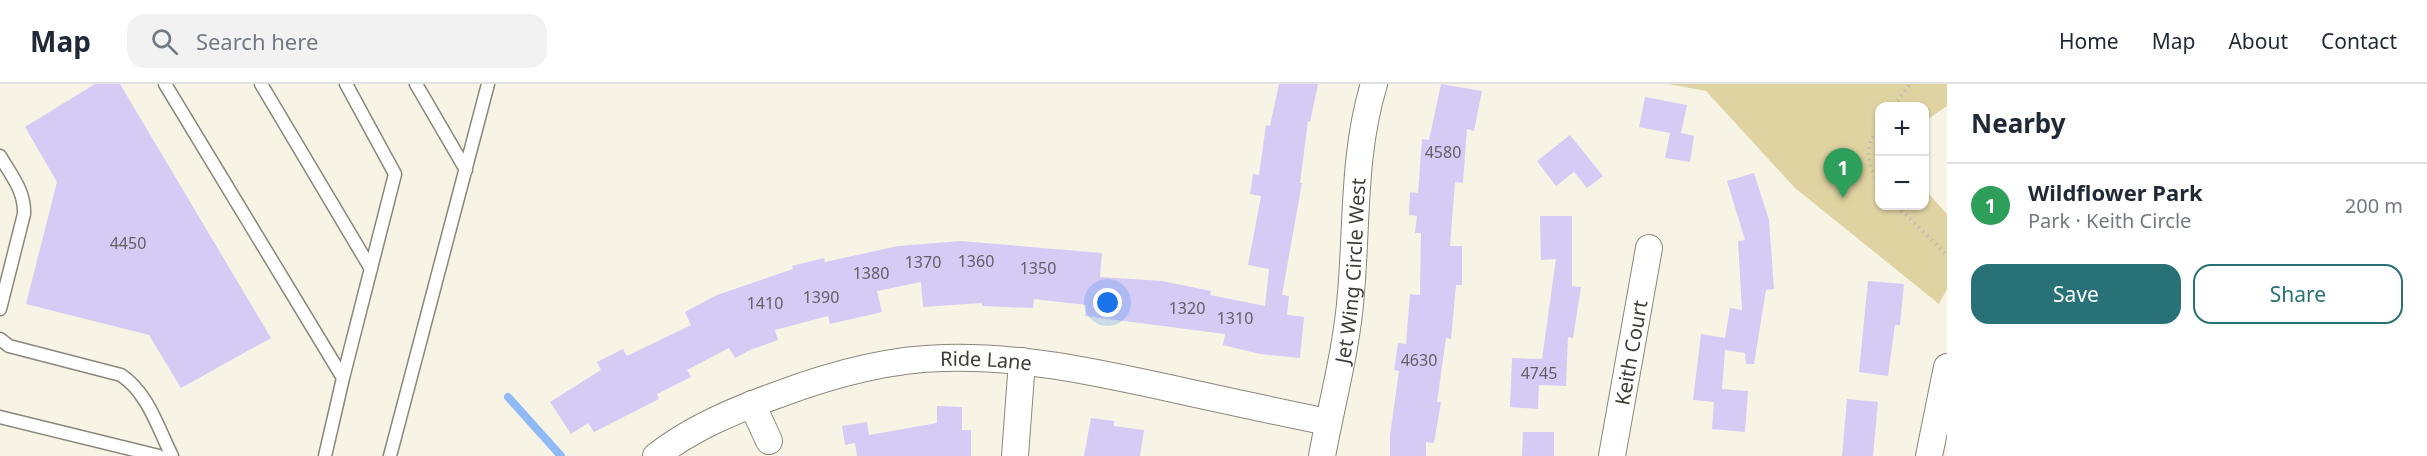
<!DOCTYPE html>
<html lang="en">
<head>
<meta charset="utf-8">
<style>
	:root { --surface:#fff; --page:#f2f2f3; --text:#1f2937; --muted:#747a83; --line:#e0e1e3; --accent:#277177 }
	body { margin:0; font-family:"Noto Sans",sans-serif; background:var(--page); color:var(--text) }
	.controls { position:absolute; right:18px; top:18px; display:grid; overflow:hidden; border-radius:12px; box-shadow:0 2px 4px #0004 }
	.controls button { width:54px; height:54px; display:grid; place-items:center; padding:0; border:0; border-bottom:2px solid var(--line); background:var(--surface); color:var(--text); font:30px sans-serif }
	.you { position:absolute; left:1108px; top:219px; width:21px; height:21px; margin:-15px; border:4px solid #fff; border-radius:50%; background:#1a73e8; box-shadow:0 0 0 9px #1a73e833 }
	.badge { display:grid; place-items:center; width:39px; height:39px; border-radius:50%; background:var(--accent); color:#fff; font-size:20px; font-weight:700 }
	.pin { position:absolute; translate:-50% -50px; filter:drop-shadow(0 2px 3px #0008) }
	.pin::after { content:''; position:absolute; top:32px; width:21px; height:18px; background:inherit; clip-path:polygon(0 0,100% 0,50% 100%) }
	.list { margin:0; padding:0; list-style:none }
	h2 { display:flex; justify-content:space-between; align-items:center; height:78px; margin:0; padding:0 24px; font-size:26px }
	h2 small { font-size:20px; font-weight:400; color:var(--muted) }
	.list li { display:grid; grid-template-columns:39px 1fr auto; gap:18px; align-items:center; box-sizing:border-box; height:84px; padding:0 24px; border-top:2px solid var(--line) }
	.list b { display:block; font-size:22px; white-space:nowrap }
	.list p { margin:0; font-size:20px; white-space:nowrap; color:var(--muted) }
	.list em { font-size:20px; font-style:normal; color:var(--muted) }
	.actions { display:flex; gap:12px; padding:18px 24px }
	.actions a { flex:1; padding:14px 0; border:2px solid var(--accent); border-radius:18px; text-align:center; font-size:21px; color:var(--accent) }
	.actions .main { background:var(--accent); color:#fff }
	.icon { flex:none; width:33px; height:33px; fill:none; stroke:currentColor; stroke-width:2; stroke-linecap:round; stroke-linejoin:round }
	.map { position:relative; flex:none; width:1947px; height:372px; overflow:hidden }
	header { display:flex; align-items:center; gap:36px; box-sizing:border-box; height:84px; padding:0 30px; background:var(--surface); border-bottom:2px solid var(--line) }
	header strong { font-size:28px }
	nav { display:flex; gap:33px; margin-inline-start:auto; font-size:21px }
	.search { width:420px; height:54px; background:var(--page); display:flex; align-items:center; gap:15px; box-sizing:border-box; padding:0 21px; border-radius:18px; color:var(--muted); font-size:22px }
	main { display:flex }
	aside { flex:1; background:var(--surface) }
	.map>svg:first-child { display:block }
	.green { fill:#dfd3a2 }
	.lines { fill:none; stroke-linecap:round; stroke-linejoin:round }
	.stream { stroke:#8fbaf6; stroke-width:8 }
	.building { fill:#d5cbf5 }
	.lane-casing { stroke:#8a877b; stroke-width:15 }
	.street-casing { stroke:#8a877b; stroke-width:28 }
	.path { stroke:#bebcb0; stroke-width:4; stroke-dasharray:1.5 4.5; stroke-linecap:butt }
	.lane { stroke:#fff; stroke-width:12 }
	.street { stroke:#fff; stroke-width:26 }
	.labels { text-anchor:middle; dominant-baseline:central; stroke-width:6; stroke-linejoin:round; paint-order:stroke }
	.number-label { font-size:16px; fill:#646066 }
	.street-label { font-size:20px; fill:#3e3c37; stroke:#f7f4e6 }
</style>
</head>
<body>
<header>
<strong>Map</strong>
<div class="search"><svg class="icon" aria-label="search" viewBox="0 0 24 24"><circle cx="10" cy="10" r="6"/><path d="M15 15l6 6"/></svg>Search here</div>
<nav><a>Home</a><a>Map</a><a>About</a><a>Contact</a></nav>
</header>
<main>
<div class="map">
<svg width="1947" height="372" viewBox="0 0 1947 372">
	<rect width="100%" height="100%" fill="#f7f4e6"/>
	<path class="green" d="M1669,0H1947V22L1925,37L1924,22H1880V122H1924L1925,106L1947,130V205L1939,220L1795,104L1706,7Z"/>
	<g class="lines">
		<path class="stream" d="M508,313L561,372"/>
	</g>
	<path class="building" d="M95,0H120L271,254L181,304L149,251L26,220L57,98L25,43Z
		M1279,0H1318L1310,38L1308,37L1300,99H1302L1282,211L1289,212L1287,231L1304,233L1300,274L1260,270L1223,261L1225,250L1085,232L1086,221L1034,215L1033,224L982,222V219L923,223L921,198L877,207L882,228L830,240L828,232L775,246L778,256L750,266L735,274L729,264L687,286L691,293L657,310L659,315L594,348L588,339L571,350L550,318L601,286L597,278L623,265L627,272L691,241L685,228L717,211L793,185L792,182L824,174L825,178L898,162L961,157L1102,169L1100,193L1162,197L1211,207L1210,211L1265,222L1269,185L1248,181L1261,112L1250,110L1253,90L1259,91L1266,41L1270,42Z
		M1441,0L1482,7L1474,47L1467,45L1463,99L1455,98L1450,162H1462V201H1456L1451,255L1446,254L1437,318H1441L1434,359L1426,358V372H1390V351L1399,287L1394,286L1398,259L1406,260L1410,210L1420,211L1421,149H1415L1417,132L1409,131L1410,108L1418,109L1422,55L1429,56Z
		M1645,13L1687,21L1681,49L1694,52L1690,78L1665,74L1670,49L1639,43Z
		M1570,51L1603,92L1587,104L1574,88L1556,102L1537,77Z
		M1754,89L1769,136L1774,205L1766,206L1754,280H1746L1745,269L1725,266L1722,305L1748,307L1745,348L1712,345L1714,318L1693,316L1701,250L1725,254L1730,224L1742,226L1738,157L1745,156L1727,97Z
		M1540,132H1572V202L1581,203L1573,254L1568,253L1566,302L1539,301L1538,325L1510,323L1512,274L1542,275L1556,175L1541,176Z
		M1868,197L1904,200L1900,241H1895L1888,292L1859,288Z
		M1847,315L1878,318L1873,372H1842Z
		M937,322L962,323V346H971V372H857L855,359L845,361L842,342L867,338L869,351L937,339Z
		M1091,334L1114,337V342L1144,346L1140,372H1084Z
		M1523,348H1554V372H1522Z"/>
	<g class="lines">
		<defs>
			<path id="lane" d="M165,0L343,294
				M261,0L371,185
				M416,0L466,86
				M0,72C11,91 25,107 24,130L0,225
				M0,255L9,262L121,291C148,309 158,344 172,372
				M0,333L159,372
				M325,372L343,294L395,90L346,0
				M390,372L488,0"/>
			<g id="street">
				<path d="M752,320L769,357"/>
				<path id="s1" d="M656,372C692,344 735,326 777,311C830,291 888,275 944,274C1021,272 1090,287 1164,303C1219,315 1273,327 1328,338"/>
				<path d="M1015,372L1022,277"/>
				<path id="s2" d="M1322,372C1332,318 1347,264 1351,209C1357,139 1353,69 1374,0"/>
				<path id="s3" d="M1612,372L1649,164"/>
				<path d="M1929,372L1947,283"/>
			</g>
		</defs>
		<use href="#lane" class="lane-casing"/>
		<use href="#street" class="street-casing"/>
		<path class="path" d="M1894,22L1910,0
			M1880,42C1863,65 1866,77 1880,100
			M1897,122L1947,171"/>
		<use href="#lane" class="lane"/>
		<use href="#street" class="street"/>
	</g>
	<g class="labels">
		<g class="number-label">
			<text x="1443" y="68">4580</text>
			<text x="128" y="159">4450</text>
			<text x="976" y="177">1360</text>
			<text x="923" y="178">1370</text>
			<text x="1038" y="184">1350</text>
			<text x="871" y="189">1380</text>
			<text x="821" y="213">1390</text>
			<text x="765" y="219">1410</text>
			<text x="1187" y="224">1320</text>
			<text x="1235" y="234">1310</text>
			<text x="1419" y="276">4630</text>
			<text x="1539" y="289">4745</text>
		</g>
		<g class="street-label">
			<text stroke="none"><textPath href="#s2" startOffset="188">Jet Wing Circle West</textPath></text>
			<text stroke="none"><textPath href="#s3" startOffset="105">Keith Court</textPath></text>
			<text stroke="none"><textPath href="#s1" startOffset="350">Ride Lane</textPath></text>
		</g>
	</g>
</svg>
<div class="controls">
<button>+</button>
<button>−</button>
</div>
<div class="you"></div>
<div class="pin badge" style="left:1843px;top:114px;background:#2e9e5b">1</div>
</div>
<aside>
<h2>Nearby<small></small></h2>
<ul class="list">
<li><span class="badge" style="background:#2e9e5b">1</span><div><b>Wildflower Park</b><p>Park · Keith Circle</p></div><em>200 m</em></li>
</ul>
<div class="actions"><a class="main">Save</a><a>Share</a></div>
</aside>
</main>
</body>
</html>
